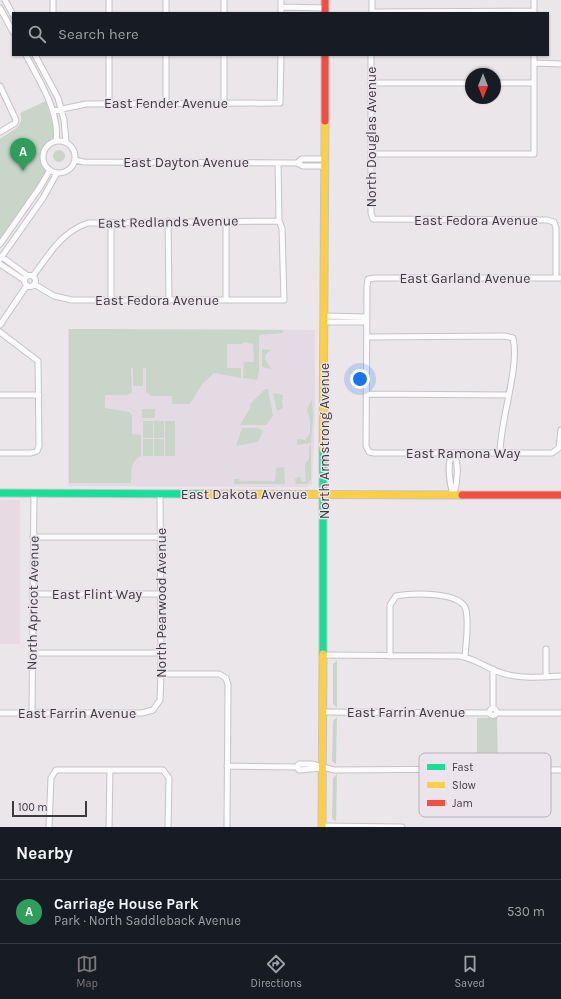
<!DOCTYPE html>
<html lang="en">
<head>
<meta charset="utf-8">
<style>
	:root { --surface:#171b24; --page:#242831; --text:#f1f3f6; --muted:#9ea1a6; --line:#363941; --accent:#7a777a }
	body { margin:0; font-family:Karla,sans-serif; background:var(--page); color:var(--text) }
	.compass { position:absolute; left:465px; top:68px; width:36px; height:36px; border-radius:50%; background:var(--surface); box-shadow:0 1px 3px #0004; rotate:180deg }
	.scale { position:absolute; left:12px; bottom:10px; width:75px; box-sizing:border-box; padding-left:4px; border:2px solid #3e3b3e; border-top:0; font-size:11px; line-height:14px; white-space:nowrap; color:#3e3b3e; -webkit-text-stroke:3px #ebe4ec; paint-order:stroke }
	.you { position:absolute; left:360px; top:379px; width:14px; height:14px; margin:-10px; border:3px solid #fff; border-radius:50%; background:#1a73e8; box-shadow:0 0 0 6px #1a73e833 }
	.badge { display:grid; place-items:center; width:26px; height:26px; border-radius:50%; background:var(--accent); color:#fff; font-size:13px; font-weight:700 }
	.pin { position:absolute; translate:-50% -33px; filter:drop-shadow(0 1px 2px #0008) }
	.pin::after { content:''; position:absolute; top:21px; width:14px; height:12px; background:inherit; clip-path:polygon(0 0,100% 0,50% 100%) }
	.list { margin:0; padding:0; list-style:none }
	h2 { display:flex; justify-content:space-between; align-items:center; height:52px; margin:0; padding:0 16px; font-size:17px }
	h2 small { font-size:13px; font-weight:400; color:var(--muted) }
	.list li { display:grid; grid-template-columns:26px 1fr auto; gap:12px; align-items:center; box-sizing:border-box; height:64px; padding:0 16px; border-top:1px solid var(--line) }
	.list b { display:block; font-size:15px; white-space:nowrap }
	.list p { margin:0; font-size:13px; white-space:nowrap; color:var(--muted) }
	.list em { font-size:13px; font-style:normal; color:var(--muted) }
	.icon { flex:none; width:22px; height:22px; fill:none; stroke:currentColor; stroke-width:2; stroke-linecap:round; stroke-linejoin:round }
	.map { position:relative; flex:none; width:561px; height:827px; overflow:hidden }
	.search { position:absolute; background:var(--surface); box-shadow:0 1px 3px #0004; left:12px; right:12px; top:12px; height:44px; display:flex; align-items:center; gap:10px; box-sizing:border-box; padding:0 14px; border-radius:0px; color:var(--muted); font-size:15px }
	.sheet { height:116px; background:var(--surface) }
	nav { display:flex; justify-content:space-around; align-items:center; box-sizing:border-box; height:56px; border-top:1px solid var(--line); background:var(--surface); font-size:11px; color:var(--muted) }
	nav a { display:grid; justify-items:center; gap:2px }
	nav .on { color:var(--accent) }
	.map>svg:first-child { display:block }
	.built { fill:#e3dae4 }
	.industrial { fill:#e8dae3 }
	.green { fill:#c9d5c9 }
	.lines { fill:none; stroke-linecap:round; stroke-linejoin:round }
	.street-casing { stroke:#c6c3c6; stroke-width:7 }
	.fast-casing { stroke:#c6c3c6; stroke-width:9 }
	.slow-casing { stroke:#c6c3c6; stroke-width:9 }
	.jam-casing { stroke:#c6c3c6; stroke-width:9 }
	.street { stroke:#fcfbfc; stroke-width:5 }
	.fast { stroke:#16e098; stroke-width:7 }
	.slow { stroke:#ffcf43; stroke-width:7 }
	.jam { stroke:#f24e42; stroke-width:7 }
	.labels { text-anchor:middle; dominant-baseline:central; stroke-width:3; stroke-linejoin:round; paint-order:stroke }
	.street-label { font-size:14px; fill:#3e3b3e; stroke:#ebe4ec }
	.key { fill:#ebe4ec; stroke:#b7b1b8; stroke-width:1 }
	.key-label { font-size:11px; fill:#3e3b3e }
</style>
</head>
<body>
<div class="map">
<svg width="561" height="827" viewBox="0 0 561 827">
	<rect width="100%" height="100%" fill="#eae6ea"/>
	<path class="built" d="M68,329L315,330V420L312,484L307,487L68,486Z"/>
	<path class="industrial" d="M0,500H20V644H0Z"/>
	<path class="green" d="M46,101L54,129L53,138L47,142L41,152V161L45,169V175L0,240V139C9,132 26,127 20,113Z
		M53 156a6 6 0 1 1 12 0a6 6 0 1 1-12 0Z
		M69,329L283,330V333L259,335V370L257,380L243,378L244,362H254L253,344L243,342V344H227V368H241V378L214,373L202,384L190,404H172V396H151L146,392V368H143V386H133V368H131L132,392L128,395H105V408L129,412L132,415V434L141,435V456C130,461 131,472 131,483H69Z
		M262,349L271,350L266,354L265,359L271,369L262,367Z
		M265,389H268L273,416L266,425H240L251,406L249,405Z
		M273,393L283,395L282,402L283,408L277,411Z
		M312,399L313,418L311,443L297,445V439L305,440L310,433V420L307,410Z
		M142,409H155V418H142Z
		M143,421H153V438H143Z
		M154,421H164V438H154Z
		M165,421H175V456H165Z
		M242,428H258L263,431L258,442L236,446Z
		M143,439H153V456H143Z
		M154,439H164V456H154Z
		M311,445V480L307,484H296L295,479L298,477H300L302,482L306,481L305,464L309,459V446Z
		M284,467L285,484H234V479H239V481H275L276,468Z
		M337,660V708L333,704V664Z
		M337,717L336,764L332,761L333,721Z
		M477,718H497L498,765L487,763L477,765Z
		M337,774L336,822L332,818L333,778Z"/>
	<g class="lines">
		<defs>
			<path id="street" d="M5,0L13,15
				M109,0V13
				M281,7L325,8
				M0,8L13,32
				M372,12L534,11
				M53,13V0
				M166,13V0
				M224,13V0
				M281,13V0
				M372,13V0
				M534,13V0
				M26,55C39,81 60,111 56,141
				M35,55L58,98L64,120L66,142
				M109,55V103
				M371,55V213L373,219L547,220L554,222L556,228V278
				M534,63L561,64
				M372,83H471
				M495,83H534
				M0,86L16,120L15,123L0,132
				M166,103V55
				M224,103V55
				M53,111L86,104L280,103L281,55
				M43 157a16 16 0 1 1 32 0a16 16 0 1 1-32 0Z
				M371,154H534V55
				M75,160L84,162L297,163L303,166H324
				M297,163L302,159H324
				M168,221L169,300
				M226,221V300
				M0,244L40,187L50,170
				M2,257L28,276
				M0,259L43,198L57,173
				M0,264L24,280
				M24.5 281a5.5 5.5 0 1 1 11 0a5.5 5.5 0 1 1-11 0Z
				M33,276C49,255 61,232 88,223L279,221
				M561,278H375L368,279L367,286L366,446L369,452L374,453H552L559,448L561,430
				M34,284L54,296L72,300H284L282,228L279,221L278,163
				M111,300V222
				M324,316L367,317
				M324,322H367
				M0,325L27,285
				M0,332L38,361L39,446L37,451L31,453H0
				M367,337L505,336L513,338C520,367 500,420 500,453
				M366,394L508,395
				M0,395H39
				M453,453C446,463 450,484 453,495
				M453,453C460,463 457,483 454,494
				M33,537H161
				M32,594H161
				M546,649V677
				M32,653H161
				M323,655L459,656C476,658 488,670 505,674C523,679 543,677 561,676
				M390,656V605L396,596C410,593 462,591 466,610C469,624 466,642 465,657
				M493,669V708
				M161,674H219L226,678L228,685L227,827
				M489.5 712a3.5 3.5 0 1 1 7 0a3.5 3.5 0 1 1-7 0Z
				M323,712L490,713
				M0,713H142L153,710L160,700L161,674L160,494
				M32,713L34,493
				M497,713H561
				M483.5 769a3.5 3.5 0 1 1 7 0a3.5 3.5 0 1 1-7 0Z
				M227,766L297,767L299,770L323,768
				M297,767L299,764H312L334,770L484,769
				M491,769L561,770
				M322,826L402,827
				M49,827L51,778L56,770H163L169,778L168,827
				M109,827L110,770"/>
			<path id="fast" d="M0,493L205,494
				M323,654V449"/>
			<path id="slow" d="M323,449L325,121
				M205,494L462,495
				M322,827L323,654"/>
			<path id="jam" d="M325,0V13
				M325,121V55
				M462,495H561"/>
		</defs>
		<use href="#street" class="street-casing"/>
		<use href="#fast" class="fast-casing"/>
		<use href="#slow" class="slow-casing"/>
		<use href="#jam" class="jam-casing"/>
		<use href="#street" class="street"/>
		<use href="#fast" class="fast"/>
		<use href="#slow" class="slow"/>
		<use href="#jam" class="jam"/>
	</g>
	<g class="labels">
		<g class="street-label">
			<text x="166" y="103">East Fender Avenue</text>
			<text transform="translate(371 137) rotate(-90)">North Douglas Avenue</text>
			<text x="186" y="162">East Dayton Avenue</text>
			<text x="476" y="220">East Fedora Avenue</text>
			<text transform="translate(168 222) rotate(-1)">East Redlands Avenue</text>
			<text x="465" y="278">East Garland Avenue</text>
			<text x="157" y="300">East Fedora Avenue</text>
			<text transform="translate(324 441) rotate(-90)">North Armstrong Avenue</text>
			<text x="463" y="453">East Ramona Way</text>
			<text x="244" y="494">East Dakota Avenue</text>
			<text x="97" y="594">East Flint Way</text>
			<text transform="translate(33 603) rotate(-89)">North Apricot Avenue</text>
			<text transform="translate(161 603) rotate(-90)">North Pearwood Avenue</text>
			<text x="406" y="712">East Farrin Avenue</text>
			<text x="77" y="713">East Farrin Avenue</text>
		</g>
	</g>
	<rect x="419" y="753" width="132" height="64" rx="6" class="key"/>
	<rect x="427" y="764" width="18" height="6" fill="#16e098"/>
	<rect x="427" y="782" width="18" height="6" fill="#ffcf43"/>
	<rect x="427" y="800" width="18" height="6" fill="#f24e42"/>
	<g class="key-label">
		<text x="452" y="771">Fast</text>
		<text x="452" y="789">Slow</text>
		<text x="452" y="807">Jam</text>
	</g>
</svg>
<svg class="compass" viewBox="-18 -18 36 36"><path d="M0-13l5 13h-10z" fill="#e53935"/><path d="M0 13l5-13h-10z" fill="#9ea1a6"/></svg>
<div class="scale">100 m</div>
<div class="you"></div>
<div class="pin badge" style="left:23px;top:171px;background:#2e9e5b">A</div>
<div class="search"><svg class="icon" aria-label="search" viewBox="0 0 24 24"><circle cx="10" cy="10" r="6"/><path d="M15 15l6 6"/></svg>Search here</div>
</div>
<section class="sheet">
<h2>Nearby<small></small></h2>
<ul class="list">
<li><span class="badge" style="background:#2e9e5b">A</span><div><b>Carriage House Park</b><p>Park · North Saddleback Avenue</p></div><em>530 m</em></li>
</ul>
</section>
<nav>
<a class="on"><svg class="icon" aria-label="map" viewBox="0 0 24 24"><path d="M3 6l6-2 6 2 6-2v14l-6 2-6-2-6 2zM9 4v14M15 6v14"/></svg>Map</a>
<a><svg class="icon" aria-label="directions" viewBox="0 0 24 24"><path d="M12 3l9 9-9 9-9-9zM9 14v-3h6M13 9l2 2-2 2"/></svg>Directions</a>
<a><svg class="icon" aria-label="saved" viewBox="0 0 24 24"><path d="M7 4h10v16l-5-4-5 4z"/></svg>Saved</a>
</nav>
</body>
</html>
